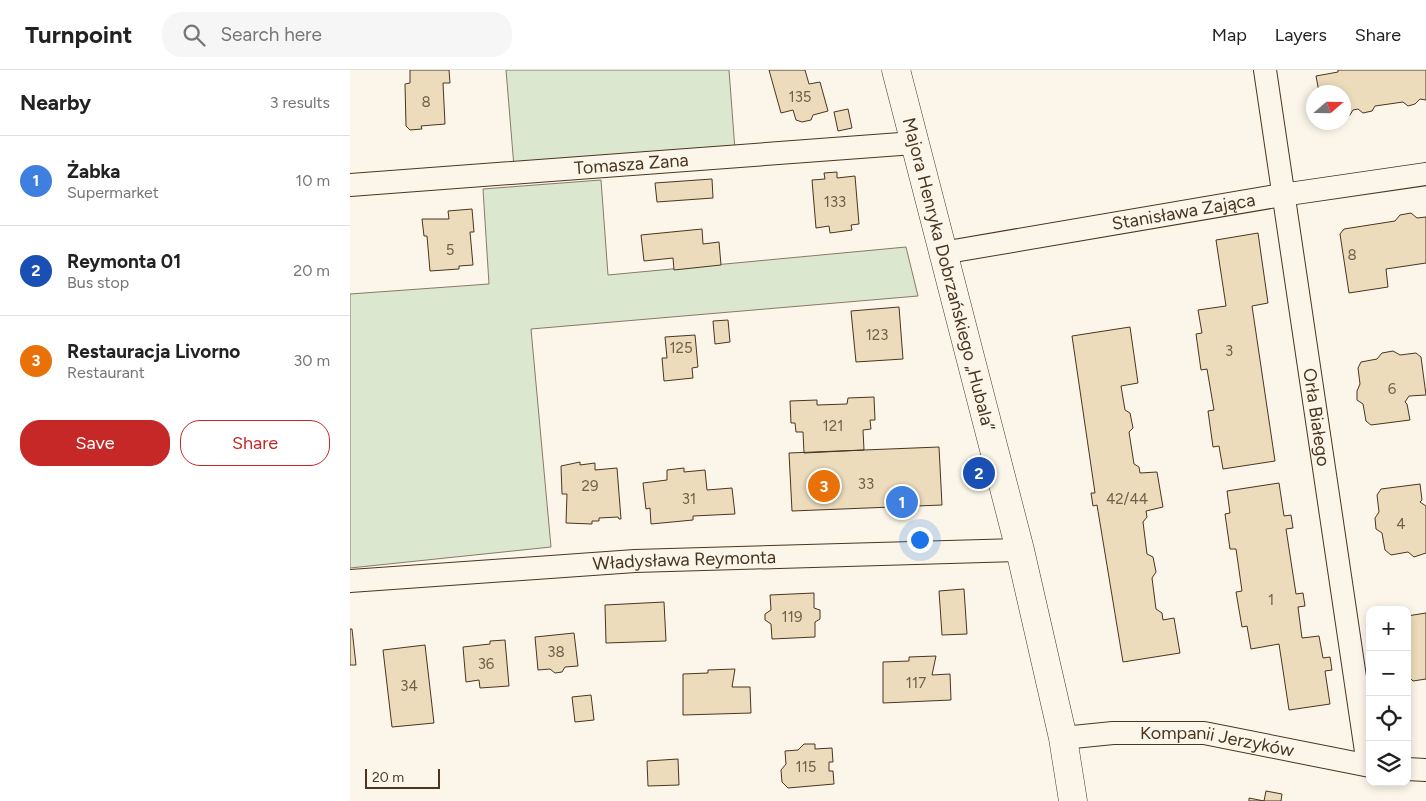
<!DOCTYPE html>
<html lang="en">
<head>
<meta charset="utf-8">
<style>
	:root { --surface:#fff; --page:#f6f6f6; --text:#222; --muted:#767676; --line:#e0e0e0; --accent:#c62828 }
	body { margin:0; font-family:Figtree,sans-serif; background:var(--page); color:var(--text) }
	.controls { position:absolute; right:15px; bottom:15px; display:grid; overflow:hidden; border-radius:10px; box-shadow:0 2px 8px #0003 }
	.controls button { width:45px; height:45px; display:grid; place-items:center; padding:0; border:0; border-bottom:1px solid var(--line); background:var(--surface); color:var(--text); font:25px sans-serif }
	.compass { position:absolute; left:956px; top:15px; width:45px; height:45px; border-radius:50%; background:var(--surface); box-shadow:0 2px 8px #0003; rotate:70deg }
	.scale { position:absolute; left:15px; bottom:12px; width:75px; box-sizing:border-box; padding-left:5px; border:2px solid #4a3520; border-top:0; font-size:14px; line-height:18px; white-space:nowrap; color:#4a3520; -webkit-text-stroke:4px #fbf6e9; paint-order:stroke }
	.you { position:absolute; left:569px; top:469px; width:18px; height:18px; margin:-12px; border:4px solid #fff; border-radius:50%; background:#1a73e8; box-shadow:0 0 0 8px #1a73e833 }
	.badge { display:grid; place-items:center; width:32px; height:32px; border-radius:50%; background:var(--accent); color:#fff; font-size:16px; font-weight:700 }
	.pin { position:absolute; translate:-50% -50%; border:2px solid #fff; box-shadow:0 1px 5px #0006 }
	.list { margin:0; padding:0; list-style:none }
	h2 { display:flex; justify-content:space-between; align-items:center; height:65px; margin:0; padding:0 20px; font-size:21px }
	h2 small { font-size:16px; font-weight:400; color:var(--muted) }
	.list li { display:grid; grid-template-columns:32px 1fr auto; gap:15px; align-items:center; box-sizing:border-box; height:90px; padding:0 20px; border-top:1px solid var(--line) }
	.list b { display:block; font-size:19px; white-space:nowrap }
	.list p { margin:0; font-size:16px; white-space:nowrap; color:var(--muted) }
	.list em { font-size:16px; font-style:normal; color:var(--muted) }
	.actions { display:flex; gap:10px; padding:15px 20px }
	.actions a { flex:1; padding:11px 0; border:1px solid var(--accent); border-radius:20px; text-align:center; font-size:18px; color:var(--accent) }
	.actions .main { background:var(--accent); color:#fff }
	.icon { flex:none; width:28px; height:28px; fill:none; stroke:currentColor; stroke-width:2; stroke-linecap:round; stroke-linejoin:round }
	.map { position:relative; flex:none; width:1076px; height:731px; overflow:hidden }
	header { display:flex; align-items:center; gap:30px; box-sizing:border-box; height:70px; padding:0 25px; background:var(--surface); border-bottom:1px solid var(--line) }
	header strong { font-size:24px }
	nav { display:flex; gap:28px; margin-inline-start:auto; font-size:18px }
	.search { width:350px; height:45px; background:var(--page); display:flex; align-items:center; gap:12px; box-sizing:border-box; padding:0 18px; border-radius:20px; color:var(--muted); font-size:19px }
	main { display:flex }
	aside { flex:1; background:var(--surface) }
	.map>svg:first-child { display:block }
	.green { fill:#dce7d0; stroke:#887966 }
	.building { fill:#ecdcbc; stroke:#4a3520 }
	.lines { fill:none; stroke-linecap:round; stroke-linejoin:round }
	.street-casing { stroke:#4a3520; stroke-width:24 }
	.secondary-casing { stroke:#4a3520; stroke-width:29 }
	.street { stroke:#fbf6e9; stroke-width:22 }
	.secondary { stroke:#fbf6e9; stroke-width:28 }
	.labels { text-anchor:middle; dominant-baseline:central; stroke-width:4; stroke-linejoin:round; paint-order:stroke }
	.number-label { font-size:15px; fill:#725f47 }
	.street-label { font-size:18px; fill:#4a3520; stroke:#fbf6e9 }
</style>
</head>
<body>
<header>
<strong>Turnpoint</strong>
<div class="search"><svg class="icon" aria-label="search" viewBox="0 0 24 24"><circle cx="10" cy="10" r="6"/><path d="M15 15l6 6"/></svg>Search here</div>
<nav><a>Map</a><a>Layers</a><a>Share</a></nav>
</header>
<main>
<aside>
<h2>Nearby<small>3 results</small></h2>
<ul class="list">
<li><span class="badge" style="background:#3f7fe0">1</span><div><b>Żabka</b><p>Supermarket</p></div><em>10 m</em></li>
<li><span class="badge" style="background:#1a4fb4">2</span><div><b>Reymonta 01</b><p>Bus stop</p></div><em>20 m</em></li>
<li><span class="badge" style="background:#e8710a">3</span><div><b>Restauracja Livorno</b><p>Restaurant</p></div><em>30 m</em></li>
</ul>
<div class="actions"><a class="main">Save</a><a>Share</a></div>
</aside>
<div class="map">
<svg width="1076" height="731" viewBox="0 0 1076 731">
	<rect width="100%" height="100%" fill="#fbf6e9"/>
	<path class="green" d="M156,0H379L385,80L164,97Z
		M251,110L258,205L556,177L568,226L181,259L201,477L0,498V224L139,214L133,119Z"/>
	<path class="building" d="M60,0H99L100,13H93L95,54L71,56L72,59L60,60L56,56L55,14L60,13Z
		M419,0H455L459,14L470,12L478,41L463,45L461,50L452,52L446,50L443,40L431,43Z
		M988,0H1076V30L1070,29L1065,34L1058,36L1053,32L1025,36L1022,41L1013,43L1008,39L1003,40L1000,45L994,46V22H969L966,6L988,2Z
		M498,39L502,58L488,61L484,42Z
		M487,102V108L505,106L509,154L501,155L502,160L480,163L479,156L466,158L462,110L475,109L474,103Z
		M362,109L363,128L307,132L305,113Z
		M122,139L124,162H120L123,195L109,196V199L80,201L77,166H74L72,149H99L98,141Z
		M1061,143L1067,148L1076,147V193L1036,199L1038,217L999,223L990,164L994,159L1045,151L1050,145Z
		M352,159L353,174L369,172L371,195L324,200L323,188L294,191L291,165Z
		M908,163L918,233L902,236L925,391L873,399L869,376L863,377L858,341L864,340L857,299L851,300L846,264L852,263L848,240L876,236L866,170Z
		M549,237L553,289L506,292L501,241Z
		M378,250L380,272L365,274L363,251Z
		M780,257L788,313L771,316L775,340L780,343L783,358L779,362L784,394L789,397L790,403L807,402L813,437L796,441L797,447L793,452L797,484L803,487L806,502L802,508L806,539L812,543L813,550L824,548L830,583L773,592L747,435L743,436L741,423H745L722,266Z
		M345,265L348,297L342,298L343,308L314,311L312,288H317L315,267Z
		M1043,281L1050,285L1066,283L1071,287L1076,325L1059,326L1055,332L1057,334L1060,350L1021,355L1016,351L1013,334L1007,330V321L1010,314L1008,298L1011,292L1027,289L1032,283Z
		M524,327L525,350H520L521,359L513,360L514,380L454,383L453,362H446L445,353H441L440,331L467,330V335L497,334L498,328Z
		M589,377L592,435L442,441L439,383Z
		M230,392V395L245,393V400L267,398L271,449H269L268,447L249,448V451H242V454L216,453L217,424H212L211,396Z
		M334,398V402L355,400L357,420L382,418L385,444L343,446V450L301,454L300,438L296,439L293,413L317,410V400Z
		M929,413L934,446L941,445L943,458L936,459L946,524L953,523L955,536L948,537L952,568L969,566L973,588L980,587L982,600L975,601L980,634L939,640L929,574L901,579L897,556L892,557L886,522L892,521L886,479H880L875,444L880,443L877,421Z
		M1070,414L1072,430L1070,432L1076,436V483L1064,487L1058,482L1041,485L1035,480L1032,463L1026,459L1025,448L1029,442L1027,425L1031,419Z
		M614,519L617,564L592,565L589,521Z
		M464,523V538L470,540V549L465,552V567L422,569L421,554L415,550V544L421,540L420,525Z
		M314,532L316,571L256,573L255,535Z
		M1076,543V609L1063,611L1057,605V546Z
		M0,559H2L6,595H0Z
		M224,563L228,596L215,597L212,602L205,603L200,599L188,600L185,567Z
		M155,570L159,616L130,618L129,610L116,612L113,577L140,574V571Z
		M75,575L84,653L42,657L33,580Z
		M586,586L582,605L600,604L601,630L533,633V592L559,591V587Z
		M385,599L382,617H400L401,643L333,645V604L358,603V600Z
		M241,625L244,650L225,652L222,627Z
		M454,674H465V679L482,678L483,692H479V701H483L484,714L438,718L432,712L431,700L436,694L435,681L448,680Z
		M328,689L329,715L298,716L297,691Z
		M916,721L932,724L931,731H899V728L914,731Z"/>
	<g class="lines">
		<defs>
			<g id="street">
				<path id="s1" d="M915,0L1018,695"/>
				<path id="s2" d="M0,115L564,73"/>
				<path id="s3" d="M592,183L932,125L1076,104"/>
				<path id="s4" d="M0,511L285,491L670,480"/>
				<path id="s5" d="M713,668L763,663H854L1020,696"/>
				<path d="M1057,699L1076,700"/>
			</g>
			<g id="secondary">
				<path id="s6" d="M546,0L670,480L713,668L723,731"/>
			</g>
		</defs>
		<use href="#street" class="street-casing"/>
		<use href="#secondary" class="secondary-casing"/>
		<use href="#street" class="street"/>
		<use href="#secondary" class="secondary"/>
	</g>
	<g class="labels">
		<g class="number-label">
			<text x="450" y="27">135</text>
			<text x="76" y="32">8</text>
			<text x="485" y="132">133</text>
			<text x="100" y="180">5</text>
			<text x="1002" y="185">8</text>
			<text x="527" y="265">123</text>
			<text x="331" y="278">125</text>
			<text x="879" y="281">3</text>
			<text x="1042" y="319">6</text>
			<text x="483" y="356">121</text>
			<text x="516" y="414">33</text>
			<text x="240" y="416">29</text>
			<text x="339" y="429">31</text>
			<text x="777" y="429">42/44</text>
			<text x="1051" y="454">4</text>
			<text x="921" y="530">1</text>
			<text x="442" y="547">119</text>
			<text x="206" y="582">38</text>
			<text x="136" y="594">36</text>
			<text x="566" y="613">117</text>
			<text x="59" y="616">34</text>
			<text x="456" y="697">115</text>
		</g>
		<g class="street-label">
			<text stroke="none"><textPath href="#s2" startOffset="282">Tomasza Zana</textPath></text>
			<text stroke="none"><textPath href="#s3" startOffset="245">Stanisława Zająca</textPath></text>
			<text stroke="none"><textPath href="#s6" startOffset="211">Majora Henryka Dobrzańskiego „Hubala”</textPath></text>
			<text stroke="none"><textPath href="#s1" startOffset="351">Orła Białego</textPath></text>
			<text stroke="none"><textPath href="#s4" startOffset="335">Władysława Reymonta</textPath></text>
			<text stroke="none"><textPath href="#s5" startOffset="155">Kompanii Jerzyków</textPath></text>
		</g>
	</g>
</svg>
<div class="controls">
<button>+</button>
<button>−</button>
<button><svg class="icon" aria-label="locate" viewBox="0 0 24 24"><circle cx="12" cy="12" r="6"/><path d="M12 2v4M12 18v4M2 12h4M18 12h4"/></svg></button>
<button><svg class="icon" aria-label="layers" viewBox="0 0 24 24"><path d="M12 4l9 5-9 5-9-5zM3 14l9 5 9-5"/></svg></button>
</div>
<svg class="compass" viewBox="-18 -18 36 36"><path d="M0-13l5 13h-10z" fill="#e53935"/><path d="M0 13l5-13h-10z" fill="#767676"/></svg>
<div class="scale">20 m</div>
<div class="you"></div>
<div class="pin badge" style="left:552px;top:432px;background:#3f7fe0">1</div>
<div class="pin badge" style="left:629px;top:403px;background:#1a4fb4">2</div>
<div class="pin badge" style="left:474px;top:416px;background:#e8710a">3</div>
</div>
</main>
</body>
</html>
